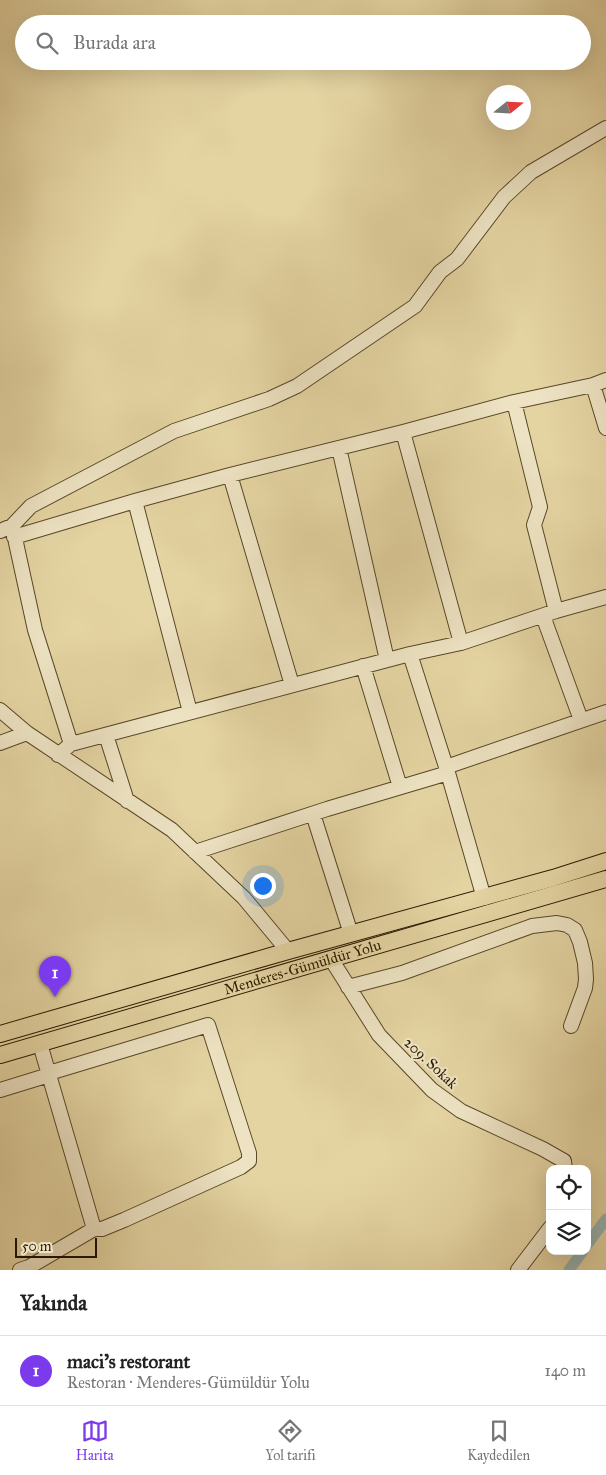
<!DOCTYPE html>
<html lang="tr">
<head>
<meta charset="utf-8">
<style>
	:root { --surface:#fff; --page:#f2f2f2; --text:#222; --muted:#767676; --line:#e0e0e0; --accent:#7c3aed }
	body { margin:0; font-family:"IM FELL Great Primer",serif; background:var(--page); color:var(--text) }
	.controls { position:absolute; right:15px; bottom:15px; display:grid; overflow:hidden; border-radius:10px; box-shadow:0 5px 20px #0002 }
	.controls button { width:45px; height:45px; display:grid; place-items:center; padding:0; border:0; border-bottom:1px solid var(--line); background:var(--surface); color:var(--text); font:25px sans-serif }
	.compass { position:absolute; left:486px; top:85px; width:45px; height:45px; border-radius:50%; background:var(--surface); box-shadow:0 5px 20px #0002; rotate:72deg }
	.scale { position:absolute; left:15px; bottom:12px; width:82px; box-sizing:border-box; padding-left:5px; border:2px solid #2a1800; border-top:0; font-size:14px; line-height:18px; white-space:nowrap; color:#2a1800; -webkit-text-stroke:4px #ede3c3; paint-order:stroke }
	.you { position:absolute; left:262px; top:885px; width:18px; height:18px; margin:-12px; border:4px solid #fff; border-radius:50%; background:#1a73e8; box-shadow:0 0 0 8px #1a73e833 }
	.badge { display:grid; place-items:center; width:32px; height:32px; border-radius:50%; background:var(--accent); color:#fff; font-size:16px; font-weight:700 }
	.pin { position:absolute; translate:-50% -41px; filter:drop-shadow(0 1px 2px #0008) }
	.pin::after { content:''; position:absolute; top:26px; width:18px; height:15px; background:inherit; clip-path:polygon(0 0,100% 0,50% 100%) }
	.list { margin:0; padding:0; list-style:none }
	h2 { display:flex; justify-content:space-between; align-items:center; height:65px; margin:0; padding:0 20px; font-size:21px }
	h2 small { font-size:16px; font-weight:400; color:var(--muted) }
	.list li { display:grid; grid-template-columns:32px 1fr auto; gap:15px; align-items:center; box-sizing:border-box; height:70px; padding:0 20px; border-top:1px solid var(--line) }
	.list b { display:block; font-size:19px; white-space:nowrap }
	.list p { margin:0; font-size:16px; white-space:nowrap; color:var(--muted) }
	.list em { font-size:16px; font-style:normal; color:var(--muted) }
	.icon { flex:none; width:28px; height:28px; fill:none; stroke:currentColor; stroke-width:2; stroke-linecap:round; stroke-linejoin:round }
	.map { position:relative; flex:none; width:606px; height:1270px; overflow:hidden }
	.search { position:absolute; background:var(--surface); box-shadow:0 5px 20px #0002; left:15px; right:15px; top:15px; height:55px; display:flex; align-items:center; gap:12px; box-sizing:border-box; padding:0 18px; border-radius:28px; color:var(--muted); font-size:19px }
	.sheet { height:135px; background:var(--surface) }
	nav { display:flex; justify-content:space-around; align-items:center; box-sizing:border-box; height:70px; border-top:1px solid var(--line); background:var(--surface); font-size:14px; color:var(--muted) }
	nav a { display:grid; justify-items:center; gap:2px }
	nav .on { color:var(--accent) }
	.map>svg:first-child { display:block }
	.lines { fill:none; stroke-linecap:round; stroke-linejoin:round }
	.canal { stroke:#9ab5b0; stroke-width:11 }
	.minor-casing { stroke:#584728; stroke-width:16 }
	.major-casing { stroke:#2a1800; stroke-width:18 }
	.minor { stroke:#ede3c3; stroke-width:14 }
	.major { stroke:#e4d4a2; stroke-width:16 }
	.labels { text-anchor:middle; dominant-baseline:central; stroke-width:4; stroke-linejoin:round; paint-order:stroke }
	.street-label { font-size:15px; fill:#2a1800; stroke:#ede3c3 }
</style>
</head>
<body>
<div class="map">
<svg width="606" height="1270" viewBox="0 0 606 1270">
	<rect width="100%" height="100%" fill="#e4d4a2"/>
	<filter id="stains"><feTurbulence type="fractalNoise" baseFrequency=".004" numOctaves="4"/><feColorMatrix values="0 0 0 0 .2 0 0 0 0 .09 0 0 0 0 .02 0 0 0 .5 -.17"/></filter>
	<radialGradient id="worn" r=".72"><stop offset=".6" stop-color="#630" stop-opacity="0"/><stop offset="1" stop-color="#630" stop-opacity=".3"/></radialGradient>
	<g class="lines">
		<path class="canal" d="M587,1245L606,1219
			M569,1270L583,1251"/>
		<defs>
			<path id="minor" d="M593,385L606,428
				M514,402L540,507L534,525L556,611
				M403,432L461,643
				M339,448L387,660
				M230,475L292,685
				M135,501L190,712
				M13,529L35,630L71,744
				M0,531L12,526L31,506L174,431L269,399L297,386L415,306L440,272L457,259L504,197L531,172L606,128
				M14,537L135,501L230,475L403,432L514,402L593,385L606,380
				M543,616L581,720
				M363,666L400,787
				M0,710L27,733L172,830L244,898L288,951
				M106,735L127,801
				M0,743L27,733
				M58,755L71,744L410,654
				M446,767L606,712
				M313,814L351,934
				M195,852L327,809L448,773
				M484,898L448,773L410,654L461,643L556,611L606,597
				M331,959L379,1035L432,1090L461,1111L543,1149L564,1161L565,1169
				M348,987L402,973L532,926L557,923L567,925L575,930L580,942L585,963L586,979L585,988L571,1026
				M49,1073L208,1025L249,1153V1161L241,1167L124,1220L102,1229H94
				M0,1090L49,1075
				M20,1270L29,1267L94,1229L40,1044
				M518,1270L550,1228"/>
			<g id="major">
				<path d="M0,1034L288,951L553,878L606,861"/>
				<path id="s1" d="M0,1055L606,879"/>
			</g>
		</defs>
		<use href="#minor" class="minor-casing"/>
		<use href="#major" class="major-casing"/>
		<use href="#minor" class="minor"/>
		<use href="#major" class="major"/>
	</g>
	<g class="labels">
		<g class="street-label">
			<text stroke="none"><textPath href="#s1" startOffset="315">Menderes-Gümüldür Yolu</textPath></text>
			<text transform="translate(431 1063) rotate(43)">209. Sokak</text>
		</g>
	</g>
	<rect width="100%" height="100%" filter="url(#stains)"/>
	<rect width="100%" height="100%" fill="url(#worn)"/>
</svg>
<div class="controls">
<button><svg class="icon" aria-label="locate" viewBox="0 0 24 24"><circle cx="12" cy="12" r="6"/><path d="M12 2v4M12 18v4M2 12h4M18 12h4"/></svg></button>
<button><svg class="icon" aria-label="layers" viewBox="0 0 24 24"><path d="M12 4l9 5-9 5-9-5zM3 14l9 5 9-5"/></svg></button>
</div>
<svg class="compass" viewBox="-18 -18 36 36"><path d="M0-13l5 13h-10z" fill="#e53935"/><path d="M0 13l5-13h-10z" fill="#767676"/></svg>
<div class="scale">50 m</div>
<div class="you"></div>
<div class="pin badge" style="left:55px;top:997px">1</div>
<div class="search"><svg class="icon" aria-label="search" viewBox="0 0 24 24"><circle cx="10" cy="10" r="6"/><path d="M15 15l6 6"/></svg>Burada ara</div>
</div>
<section class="sheet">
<h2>Yakında<small></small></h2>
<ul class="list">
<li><span class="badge">1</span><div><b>maci's restorant</b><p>Restoran · Menderes-Gümüldür Yolu</p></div><em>140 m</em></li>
</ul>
</section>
<nav>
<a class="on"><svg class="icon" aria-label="map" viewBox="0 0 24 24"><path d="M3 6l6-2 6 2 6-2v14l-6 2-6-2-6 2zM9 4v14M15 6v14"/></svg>Harita</a>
<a><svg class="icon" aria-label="directions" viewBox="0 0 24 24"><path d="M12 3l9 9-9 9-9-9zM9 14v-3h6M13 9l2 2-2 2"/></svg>Yol tarifi</a>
<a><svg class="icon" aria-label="saved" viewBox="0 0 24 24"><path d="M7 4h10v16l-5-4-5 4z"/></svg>Kaydedilen</a>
</nav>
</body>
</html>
